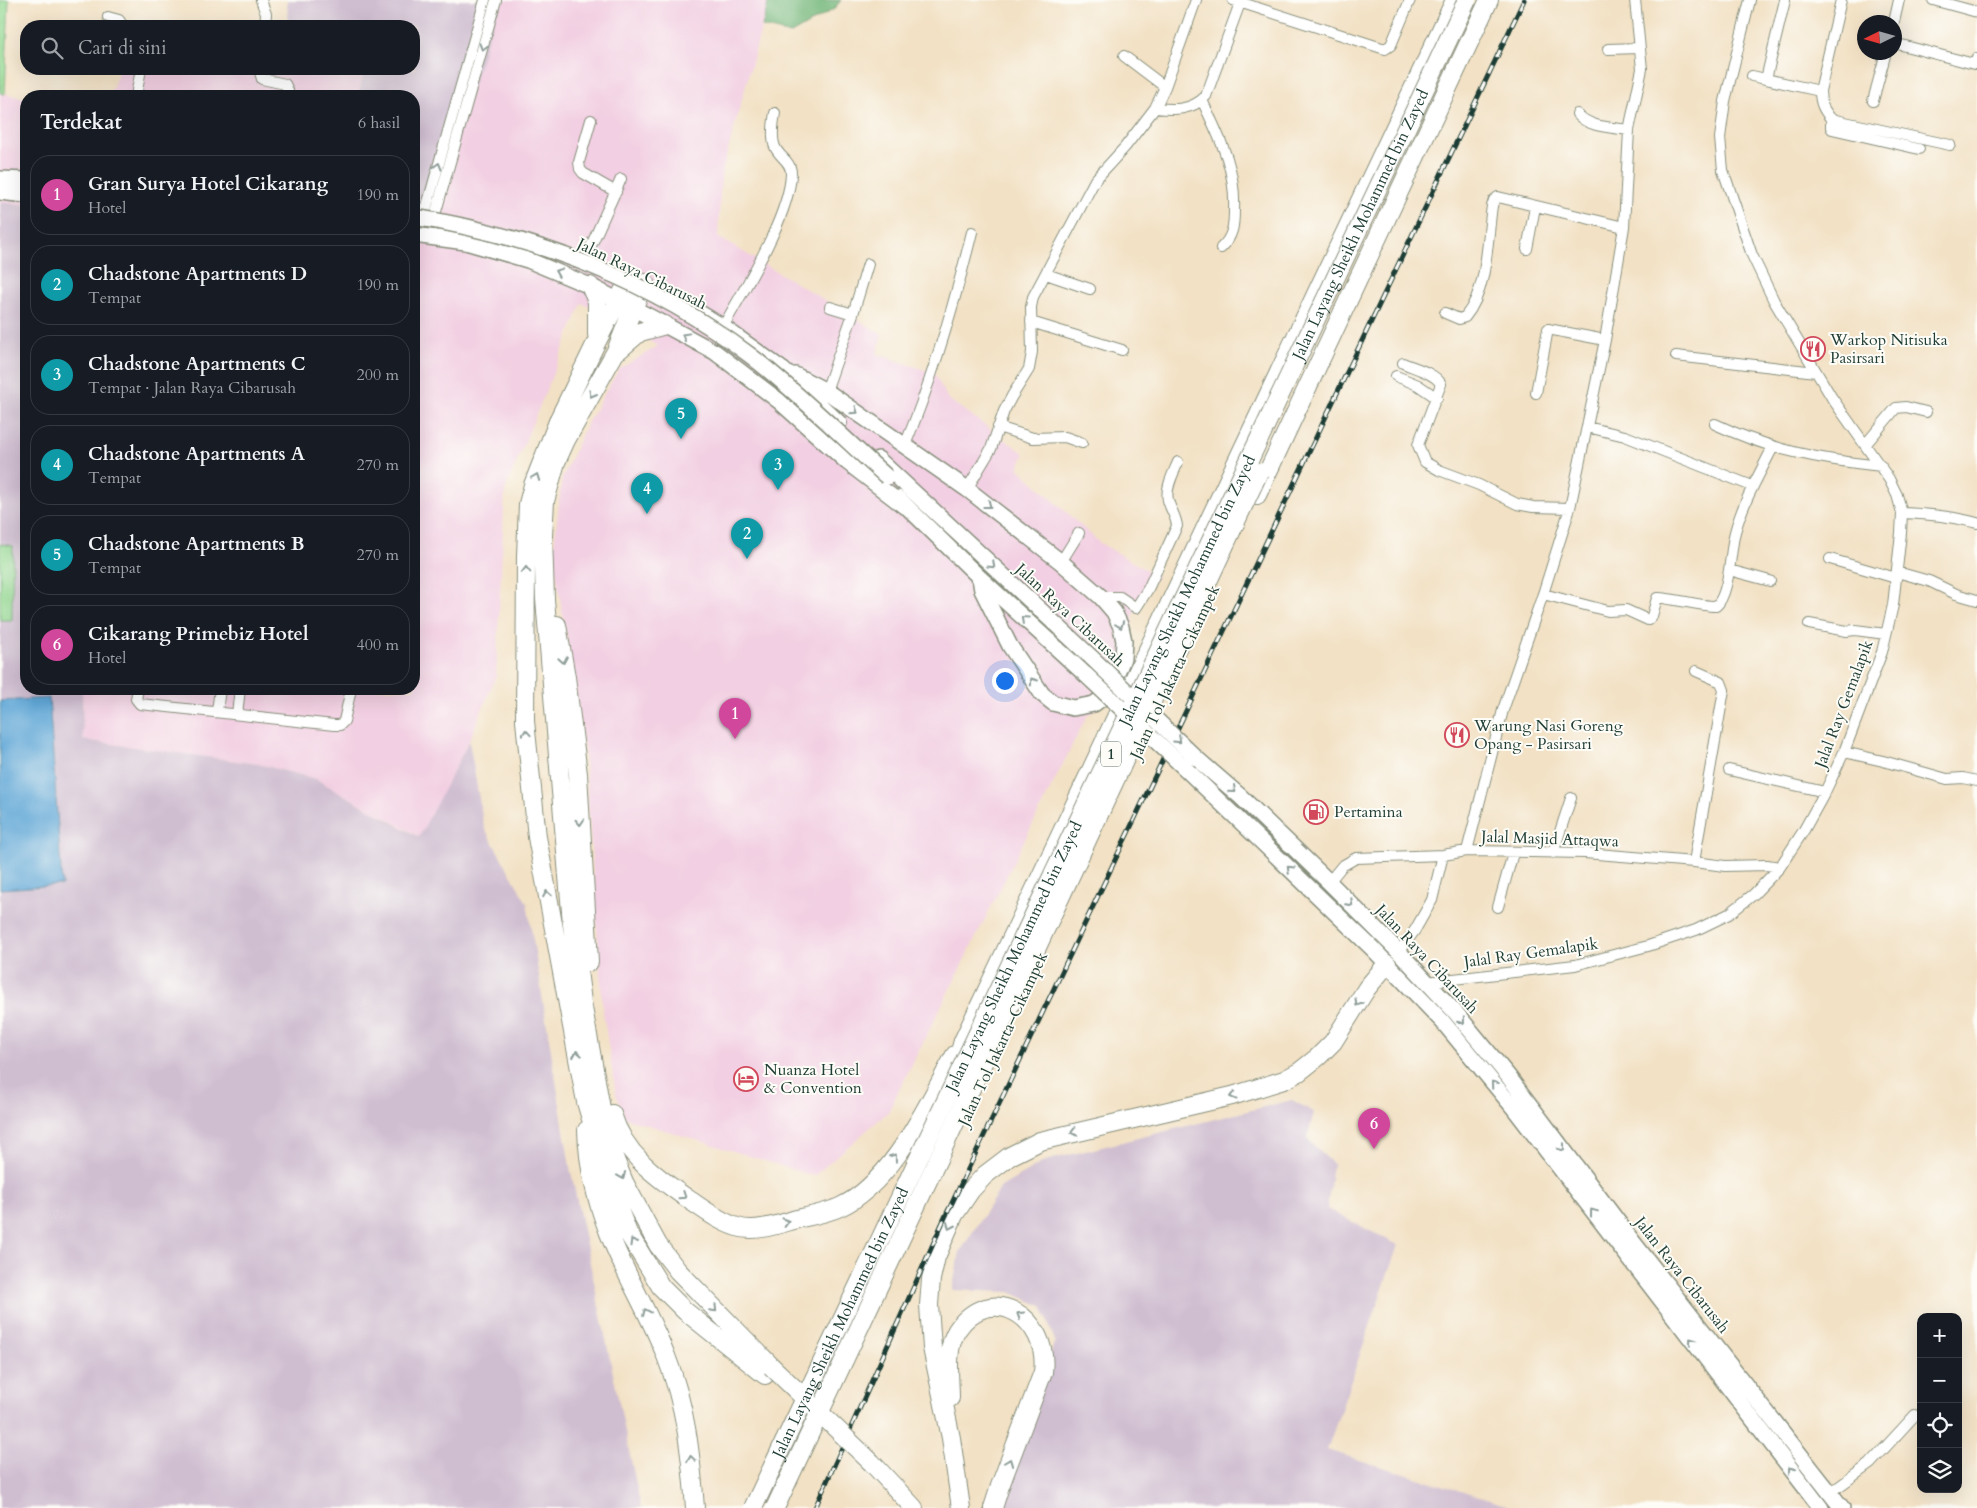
<!DOCTYPE html>
<html lang="id">
<head>
<meta charset="utf-8">
<style>
	:root { --surface:#171b24; --page:#20242c; --text:#f1f3f6; --muted:#9ea1a6; --line:#363941; --accent:#d1495b }
	body { margin:0; font-family:Cardo,serif; background:var(--page); color:var(--text) }
	.controls { position:absolute; right:15px; bottom:15px; display:grid; overflow:hidden; border-radius:10px; box-shadow:0 5px 20px #0002 }
	.controls button { width:45px; height:45px; display:grid; place-items:center; padding:0; border:0; border-bottom:1px solid var(--line); background:var(--surface); color:var(--text); font:25px sans-serif }
	.compass { position:absolute; left:1857px; top:15px; width:45px; height:45px; border-radius:50%; background:var(--surface); box-shadow:0 5px 20px #0002; rotate:265deg }
	.you { position:absolute; left:1004px; top:680px; width:18px; height:18px; margin:-12px; border:4px solid #fff; border-radius:50%; background:#1a73e8; box-shadow:0 0 0 8px #1a73e833 }
	.badge { display:grid; place-items:center; width:32px; height:32px; border-radius:50%; background:var(--accent); color:#fff; font-size:16px; font-weight:700 }
	.pin { position:absolute; translate:-50% -41px; filter:drop-shadow(0 1px 2px #0008) }
	.pin::after { content:''; position:absolute; top:26px; width:18px; height:15px; background:inherit; clip-path:polygon(0 0,100% 0,50% 100%) }
	.list { margin:0; padding:0; list-style:none }
	h2 { display:flex; justify-content:space-between; align-items:center; height:65px; margin:0; padding:0 20px; font-size:21px }
	h2 small { font-size:16px; font-weight:400; color:var(--muted) }
	.list li { display:grid; grid-template-columns:32px 1fr auto; gap:15px; align-items:center; box-sizing:border-box; height:80px; margin:0 10px 10px; padding:0 10px; border:1px solid var(--line); border-radius:20px }
	.list b { display:block; font-size:19px; white-space:nowrap }
	.list p { margin:0; font-size:16px; white-space:nowrap; color:var(--muted) }
	.list em { font-size:16px; font-style:normal; color:var(--muted) }
	.icon { flex:none; width:28px; height:28px; fill:none; stroke:currentColor; stroke-width:2; stroke-linecap:round; stroke-linejoin:round }
	.map { position:relative; flex:none; width:1977px; height:1508px; overflow:hidden }
	.search { position:absolute; background:var(--surface); box-shadow:0 5px 20px #0002; left:20px; top:20px; width:400px; height:55px; display:flex; align-items:center; gap:12px; box-sizing:border-box; padding:0 18px; border-radius:20px; color:var(--muted); font-size:19px }
	.panel { position:absolute; background:var(--surface); box-shadow:0 5px 20px #0002; left:20px; top:90px; width:400px; height:605px; border-radius:20px }
	.map>svg:first-child { display:block }
	.built { fill:#f2cfe2 }
	.industrial { fill:#cfbdd0 }
	.green { fill:#93d891; stroke:#598a62 }
	.forest { fill:#76b87b; stroke:#4a7a58 }
	.water { fill:#61a7d7; stroke:#407286 }
	.lines { fill:none; stroke-linecap:round; stroke-linejoin:round }
	.minor-casing { stroke:#888f7c; stroke-width:12 }
	.primary-casing { stroke:#888f7c; stroke-width:18 }
	.motorway-casing { stroke:#888f7c; stroke-width:20 }
	.minor { stroke:#fff; stroke-width:10 }
	.primary { stroke:#fff; stroke-width:15 }
	.motorway { stroke:#fff; stroke-width:18 }
	.rail-casing { stroke:#1f3d34; stroke-width:5 }
	.rail { stroke:#fdfcf7; stroke-width:3; stroke-dasharray:9; stroke-linecap:butt }
	.primary-bridge-casing { stroke:#888f7c; stroke-width:18; stroke-linecap:butt }
	.motorway-bridge-casing { stroke:#888f7c; stroke-width:20; stroke-linecap:butt }
	.primary-bridge { stroke:#fff; stroke-width:15 }
	.motorway-bridge { stroke:#fff; stroke-width:18 }
	.oneway { stroke:#8f9e9a }
	.labels { text-anchor:middle; dominant-baseline:central; stroke-width:4; stroke-linejoin:round; paint-order:stroke }
	.shield { fill:#fdfcf7; stroke:#62766e; stroke-width:1 }
	.shield-label { font-size:15px; font-weight:bold; fill:#1f3d34 }
	.street-label { font-size:16px; fill:#1f3d34; stroke:#fdfcf7 }
	.poi-label { font-size:16px; fill:#1f3d34; stroke:#fdfcf7; text-anchor:start }
</style>
</head>
<body>
<div class="map">
<svg width="1977" height="1508" viewBox="0 0 1977 1508">
	<rect width="100%" height="100%" fill="#fdfcf7"/>
	<filter id="ink" filterUnits="userSpaceOnUse"><feTurbulence type="fractalNoise" baseFrequency=".02" numOctaves="2"/><feDisplacementMap in="SourceGraphic" scale="10" xChannelSelector="R" yChannelSelector="G"/><feConvolveMatrix kernelMatrix="1 2 1 2 8 2 1 2 1" color-interpolation-filters="sRGB"/></filter>
	<filter id="wash" filterUnits="userSpaceOnUse"><feTurbulence type="fractalNoise" baseFrequency=".0096" numOctaves="4" result="noise"/><feDisplacementMap in="SourceGraphic" scale="20" xChannelSelector="R" yChannelSelector="G"/><feGaussianBlur stdDeviation="1.12" result="paint"/><feColorMatrix in="noise" values="0 0 0 0 0 0 0 0 0 0 0 0 0 0 0 0 0 1.4 0 .05"/><feComposite in="paint" operator="in"/></filter>
	<g filter="url(#wash)">
		<rect width="100%" height="100%" fill="#f2e1c4"/>
		<path class="built" d="M500,0H769L721,176L718,237L882,334L877,354L934,373L948,399L1025,454L1018,468L1100,543L1157,576L1133,615L1130,665L1103,703L1087,716L888,1112L814,1176L625,1118L616,1094L603,1012L584,749L553,554L562,478L586,425L619,369L658,346L582,303L505,490L496,676L469,741L420,837L316,779L258,764L83,740L82,689H414V203L435,206Z
			M119,69L274,71L275,69H365L358,96H110Z
			M0,93L26,98V205L0,202Z"/>
		<path class="industrial" d="M287,0H500L435,206L414,203V96H358L365,69H414V26H296L288,23Z
			M0,202L26,205V689H82L83,740L258,764L316,779L419,837L469,741L484,827L527,903L570,1167L641,1508H0Z
			M1292,1100L1314,1112L1307,1139L1333,1164L1327,1209L1398,1245L1327,1450L1515,1508H994L1022,1425L1055,1341L1042,1306L1010,1292L952,1290L960,1252L1001,1187L1045,1161Z"/>
		<path class="green" d="M0,0H9L5,94L0,93Z
			M0,544L13,546L12,620H0Z"/>
		<path class="forest" d="M769,0H841L834,9L791,34L762,27Z"/>
		<path class="water" d="M49,698L62,885L0,889V701Z"/>
	</g>
	<g filter="url(#ink)">
		<g class="lines">
			<defs>
				<path id="minor" d="M261,0L266,14L265,26
					M1233,0L1385,49L1391,45L1410,0
					M1841,0L1820,91C1820,104 1824,110 1831,119L1950,145
					M1933,0L1977,12
					M108,17L119,20L123,26
					M1894,22L1899,0
					M1894,43L1974,64H1976L1977,58
					M1608,49L1640,48
					M1124,56L1165,87
					M259,69L262,79L285,84L288,90L287,96
					M1752,76L1820,91
					M1766,79L1785,0
					M136,96L141,69
					M1202,100C1219,137 1236,167 1234,210C1234,225 1233,237 1221,248
					M1873,101L1886,52
					M1155,108C1174,110 1191,111 1206,96L1240,3
					M1577,114C1590,128 1610,127 1629,130
					M1831,119V127L1832,129L1919,149
					M591,120L579,162L580,169L583,173L616,192
					M425,213L485,0
					M435,215L496,0
					M1527,249L1535,207
					M586,257L621,179
					M1046,274L1090,289
					M830,307L853,314
					M1445,313L1459,319L1465,317C1488,290 1487,240 1492,206L1494,200L1498,197L1624,227
					M1031,322L1122,350
					M723,327C744,289 790,216 791,173C791,161 779,157 775,147C771,137 773,124 775,113
					M1676,356L1816,372
					M1403,363C1414,368 1435,373 1441,384L1418,445L1425,462L1439,470L1479,485L1517,504L1533,507L1570,508
					M1396,376L1418,385L1437,398
					M826,391L853,314L868,264
					M1536,393L1548,329L1605,340
					M1715,424C1770,450 1821,460 1881,466
					M998,427L1033,438L1065,437L1082,443
					M1587,427L1625,436L1752,486
					M905,445C934,376 954,305 972,232
					M1865,445L1896,408L1906,407L1926,412
					M967,489L991,449L1004,411L1012,396L1029,369L1032,352L1031,307L1033,297L1095,180L1125,147L1155,108L1165,87L1196,0
					M1902,513C1928,514 1952,516 1977,523
					M1830,559L1896,578
					M1061,562L1079,533
					M1729,570L1770,581
					M1897,572L1929,581L1956,594L1977,600
					M1543,594L1608,611L1626,610L1648,620L1652,616L1657,598C1663,596 1703,607 1716,606C1730,594 1730,550 1735,532C1743,502 1759,475 1773,447
					M1101,597H1120L1136,608L1148,589L1177,526C1176,516 1170,509 1168,500C1165,488 1174,472 1178,462
					M1809,624L1847,631L1855,630L1886,634
					M138,689L136,699L140,704L334,725H340L344,721L351,689
					M217,711L220,689
					M237,714L240,689
					M1844,752L1883,761L1947,779L1963,778L1977,781
					M1729,770L1825,792
					M1467,851L1503,710L1543,594L1570,508L1605,340L1624,227L1629,130L1642,69L1635,0
					M1553,853L1571,798
					M1694,862L1724,690L1721,682L1696,671
					M1329,882L1342,866L1356,858L1443,855L1467,851L1585,853L1694,862L1725,866L1767,865L1780,867
					M1498,907L1513,853
					M1399,952L1415,930L1432,900L1443,855
					M1427,982L1575,965L1648,946L1696,930L1729,914L1754,894L1780,867L1804,830L1825,792L1844,752L1882,652L1893,605L1901,533L1902,513L1897,495L1889,479L1832,398L1774,301L1752,255L1723,170L1720,138L1725,101L1750,0
					M1830,1493L1870,1464L1915,1415"/>
				<path id="primary" d="M0,179L26,180
					M0,192L26,195
					M414,235L466,242L528,260L590,286L652,318L715,352L779,401L847,462L904,506
					M673,297L723,327L783,370L839,423
					M795,375L826,391L967,489L1061,562L1101,597L1114,612L1121,627L1124,641L1123,658L1113,684L1105,696L1094,704L1073,708L1053,703L1042,694L1010,646L982,590L980,578
					M878,459L1092,658
					M898,498L980,578L1086,675
					M1196,758L1241,797L1329,882L1399,952L1456,1013L1508,1076L1633,1242L1842,1508
					M1190,773L1373,949L1443,1022L1513,1107L1821,1508"/>
				<path id="motorway" d="M631,276L597,341L559,419L533,485L528,504L526,556L525,721L537,837L586,1102L614,1197L628,1233L661,1287L685,1311L765,1375
					M645,283L633,308L616,351L566,440L556,462L545,501L543,536L545,599L572,924L582,1002L602,1114L610,1147L624,1182L658,1245L678,1271L771,1366
					M590,286L597,301V335
					M619,350L640,332L665,325
					M1257,495L1489,0
					M557,625L566,677L578,774L589,962
					M955,1070L963,1041L1455,0
					M612,1114C624,1154 655,1176 688,1199C703,1209 720,1222 737,1227C756,1233 779,1224 797,1219C811,1216 827,1213 840,1207C894,1182 928,1103 955,1055
					M587,1130C588,1164 596,1200 609,1233C625,1275 650,1314 666,1356C686,1406 691,1455 695,1508
					M950,1398C950,1377 945,1349 957,1330C991,1280 1050,1318 1043,1372L1000,1486L993,1508
					M872,1463L914,1508
					M961,1508L951,1438L932,1348L929,1305L931,1279L936,1257L954,1215L971,1190L985,1175L1010,1156L1040,1141L1232,1096L1284,1080L1299,1072L1318,1057L1333,1042L1367,988L1387,964"/>
			</defs>
			<use href="#minor" class="minor-casing"/>
			<use href="#primary" class="primary-casing"/>
			<use href="#motorway" class="motorway-casing"/>
			<use href="#minor" class="minor"/>
			<use href="#primary" class="primary"/>
			<use href="#motorway" class="motorway"/>
			<defs>
				<path id="rail" d="M815,1508L942,1224L1524,0"/>
			</defs>
			<use href="#rail" class="rail-casing"/>
			<use href="#rail" class="rail"/>
			<defs>
				<path id="primary-bridge" d="M414,217C535,236 653,281 751,356C799,393 842,437 887,477
					M1092,658L1196,758
					M1086,675L1190,773"/>
				<g id="motorway-bridge">
					<path d="M771,1366L872,1463"/>
					<path id="s1" d="M753,1508L1467,0"/>
					<path d="M775,1508L1259,472"/>
				</g>
			</defs>
			<use href="#primary-bridge" class="primary-bridge-casing"/>
			<use href="#motorway-bridge" class="motorway-bridge-casing"/>
			<use href="#primary-bridge" class="primary-bridge"/>
			<use href="#motorway-bridge" class="motorway-bridge"/>
		</g>
		<defs><path id="oneway-chevron" d="M-2-3.5L2.5 0L-2 3.5" fill="none" stroke-width="1.6" stroke-linecap="round" stroke-linejoin="round" transform="scale(1.25)"/></defs>
		<g class="oneway">
			<use href="#oneway-chevron" transform="translate(483 47) rotate(106)"/>
			<use href="#oneway-chevron" transform="translate(438 166) rotate(-74)"/>
			<use href="#oneway-chevron" transform="translate(558 272) rotate(-158)"/>
			<use href="#oneway-chevron" transform="translate(685 336) rotate(-151)"/>
			<use href="#oneway-chevron" transform="translate(592 394) rotate(120)"/>
			<use href="#oneway-chevron" transform="translate(855 411) rotate(35)"/>
			<use href="#oneway-chevron" transform="translate(536 477) rotate(-69)"/>
			<use href="#oneway-chevron" transform="translate(988 505) rotate(38)"/>
			<use href="#oneway-chevron" transform="translate(992 565) rotate(43)"/>
			<use href="#oneway-chevron" transform="translate(526 570) rotate(-90)"/>
			<use href="#oneway-chevron" transform="translate(1024 619) rotate(-138)"/>
			<use href="#oneway-chevron" transform="translate(1120 625) rotate(69)"/>
			<use href="#oneway-chevron" transform="translate(563 660) rotate(80)"/>
			<use href="#oneway-chevron" transform="translate(1033 681) rotate(-125)"/>
			<use href="#oneway-chevron" transform="translate(526 733) rotate(-94)"/>
			<use href="#oneway-chevron" transform="translate(1178 740) rotate(44)"/>
			<use href="#oneway-chevron" transform="translate(1233 790) rotate(41)"/>
			<use href="#oneway-chevron" transform="translate(580 822) rotate(87)"/>
			<use href="#oneway-chevron" transform="translate(1290 869) rotate(-136)"/>
			<use href="#oneway-chevron" transform="translate(547 894) rotate(-100)"/>
			<use href="#oneway-chevron" transform="translate(1350 903) rotate(45)"/>
			<use href="#oneway-chevron" transform="translate(1358 1003) rotate(121)"/>
			<use href="#oneway-chevron" transform="translate(1462 1021) rotate(51)"/>
			<use href="#oneway-chevron" transform="translate(577 1054) rotate(-100)"/>
			<use href="#oneway-chevron" transform="translate(1494 1084) rotate(-130)"/>
			<use href="#oneway-chevron" transform="translate(1233 1096) rotate(165)"/>
			<use href="#oneway-chevron" transform="translate(1074 1132) rotate(166)"/>
			<use href="#oneway-chevron" transform="translate(1562 1148) rotate(53)"/>
			<use href="#oneway-chevron" transform="translate(894 1157) rotate(-52)"/>
			<use href="#oneway-chevron" transform="translate(622 1176) rotate(67)"/>
			<use href="#oneway-chevron" transform="translate(683 1196) rotate(34)"/>
			<use href="#oneway-chevron" transform="translate(1593 1212) rotate(-127)"/>
			<use href="#oneway-chevron" transform="translate(786 1222) rotate(-14)"/>
			<use href="#oneway-chevron" transform="translate(950 1226) rotate(114)"/>
			<use href="#oneway-chevron" transform="translate(633 1242) rotate(-120)"/>
			<use href="#oneway-chevron" transform="translate(714 1309) rotate(46)"/>
			<use href="#oneway-chevron" transform="translate(646 1312) rotate(-115)"/>
			<use href="#oneway-chevron" transform="translate(1020 1315) rotate(-148)"/>
			<use href="#oneway-chevron" transform="translate(1692 1341) rotate(-127)"/>
			<use href="#oneway-chevron" transform="translate(691 1459) rotate(-98)"/>
			<use href="#oneway-chevron" transform="translate(1009 1462) rotate(-69)"/>
			<use href="#oneway-chevron" transform="translate(1791 1470) rotate(-128)"/>
		</g>
	</g>
	<defs>
		<symbol id="restaurant-ring" viewBox="-11 -11 22 22"><circle r="9.5" fill="#fdfcf7" stroke="#d1495b" stroke-width="1.5"/><path d="M-5-6h1v4h1v-4h1v4h1v-4h1v5L-1.5 .5V6h-2V.5L-5-1ZM5-6V6H3V1.5H1.5Q1.5-4 5-6Z" fill="#d1495b"/></symbol>
		<symbol id="fuel-ring" viewBox="-11 -11 22 22"><circle r="9.5" fill="#fdfcf7" stroke="#d1495b" stroke-width="1.5"/><path d="M-5.5-6h7V0h2V4h1.3V-2.5L3-4.5l.8-.8L6-3V5H2.5V1h-1V6h-7ZM-4.2-4.7v3.2H.2V-4.7Z" fill="#d1495b"/></symbol>
		<symbol id="hotel-ring" viewBox="-11 -11 22 22"><circle r="9.5" fill="#fdfcf7" stroke="#d1495b" stroke-width="1.5"/><path d="M-6-4.5h1.5V1H6V5H4.5V3h-9V5H-6ZM-4 0a1.8 1.8 0 1 1 3.6 0ZM.5 0V-2.5h3Q6-2.5 6 0Z" fill="#d1495b"/></symbol>
	</defs>
	<g fill-rule="evenodd">
		<use href="#restaurant-ring" x="1799" y="335" width="28" height="28"/>
		<use href="#restaurant-ring" x="1443" y="721" width="28" height="28"/>
		<use href="#fuel-ring" x="1302" y="798" width="28" height="28"/>
		<use href="#hotel-ring" x="732" y="1065" width="28" height="28"/>
	</g>
	<g class="labels">
		<rect class="shield" x="1101" y="741.5" width="20" height="25" rx="4"/>
		<g class="shield-label">
			<text x="1111" y="754">1</text>
		</g>
		<g class="street-label">
			<text stroke="none"><textPath href="#s1" startOffset="1420">Jalan Layang Sheikh Mohammed bin Zayed</textPath></text>
			<text transform="translate(642 274) rotate(26)">Jalan Raya Cibarusah</text>
			<text stroke="none"><textPath href="#s1" startOffset="1015">Jalan Layang Sheikh Mohammed bin Zayed</textPath></text>
			<text transform="translate(1070 615) rotate(43)">Jalan Raya Cibarusah</text>
			<text transform="translate(1175 672) rotate(-65)">Jalan Tol Jakarta–Cikampek</text>
			<text transform="translate(1844 704) rotate(-69)">Jalal Ray Gemalapik</text>
			<text transform="translate(1550 839) rotate(2)">Jalal Masjid Attaqwa</text>
			<text transform="translate(1531 953) rotate(-8)">Jalal Ray Gemalapik</text>
			<text stroke="none"><textPath href="#s1" startOffset="610">Jalan Layang Sheikh Mohammed bin Zayed</textPath></text>
			<text transform="translate(1427 959) rotate(47)">Jalan Raya Cibarusah</text>
			<text transform="translate(1003 1039) rotate(-65)">Jalan Tol Jakarta–Cikampek</text>
			<text transform="translate(1682 1275) rotate(52)">Jalan Raya Cibarusah</text>
			<text stroke="none"><textPath href="#s1" startOffset="205">Jalan Layang Sheikh Mohammed bin Zayed</textPath></text>
		</g>
		<g class="poi-label">
			<text x="1830" y="340">Warkop Nitisuka<tspan x="1830" dy="18">Pasirsari</tspan></text>
			<text x="1474" y="726">Warung Nasi Goreng<tspan x="1474" dy="18">Opang - Pasirsari</tspan></text>
			<text x="1334" y="812">Pertamina</text>
			<text x="764" y="1070">Nuanza Hotel<tspan x="764" dy="18">&amp; Convention</tspan></text>
		</g>
	</g>
</svg>
<div class="controls">
<button>+</button>
<button>−</button>
<button><svg class="icon" aria-label="locate" viewBox="0 0 24 24"><circle cx="12" cy="12" r="6"/><path d="M12 2v4M12 18v4M2 12h4M18 12h4"/></svg></button>
<button><svg class="icon" aria-label="layers" viewBox="0 0 24 24"><path d="M12 4l9 5-9 5-9-5zM3 14l9 5 9-5"/></svg></button>
</div>
<svg class="compass" viewBox="-18 -18 36 36"><path d="M0-13l5 13h-10z" fill="#e53935"/><path d="M0 13l5-13h-10z" fill="#9ea1a6"/></svg>
<div class="you"></div>
<div class="pin badge" style="left:735px;top:739px;background:#d1479c">1</div>
<div class="pin badge" style="left:747px;top:559px;background:#0f9aa8">2</div>
<div class="pin badge" style="left:778px;top:490px;background:#0f9aa8">3</div>
<div class="pin badge" style="left:647px;top:514px;background:#0f9aa8">4</div>
<div class="pin badge" style="left:681px;top:439px;background:#0f9aa8">5</div>
<div class="pin badge" style="left:1374px;top:1149px;background:#d1479c">6</div>
<div class="search"><svg class="icon" aria-label="search" viewBox="0 0 24 24"><circle cx="10" cy="10" r="6"/><path d="M15 15l6 6"/></svg>Cari di sini</div>
<section class="panel">
<h2>Terdekat<small>6 hasil</small></h2>
<ul class="list">
<li><span class="badge" style="background:#d1479c">1</span><div><b>Gran Surya Hotel Cikarang</b><p>Hotel</p></div><em>190 m</em></li>
<li><span class="badge" style="background:#0f9aa8">2</span><div><b>Chadstone Apartments D</b><p>Tempat</p></div><em>190 m</em></li>
<li><span class="badge" style="background:#0f9aa8">3</span><div><b>Chadstone Apartments C</b><p>Tempat · Jalan Raya Cibarusah</p></div><em>200 m</em></li>
<li><span class="badge" style="background:#0f9aa8">4</span><div><b>Chadstone Apartments A</b><p>Tempat</p></div><em>270 m</em></li>
<li><span class="badge" style="background:#0f9aa8">5</span><div><b>Chadstone Apartments B</b><p>Tempat</p></div><em>270 m</em></li>
<li><span class="badge" style="background:#d1479c">6</span><div><b>Cikarang Primebiz Hotel</b><p>Hotel</p></div><em>400 m</em></li>
</ul>
</section>
</div>
</body>
</html>
